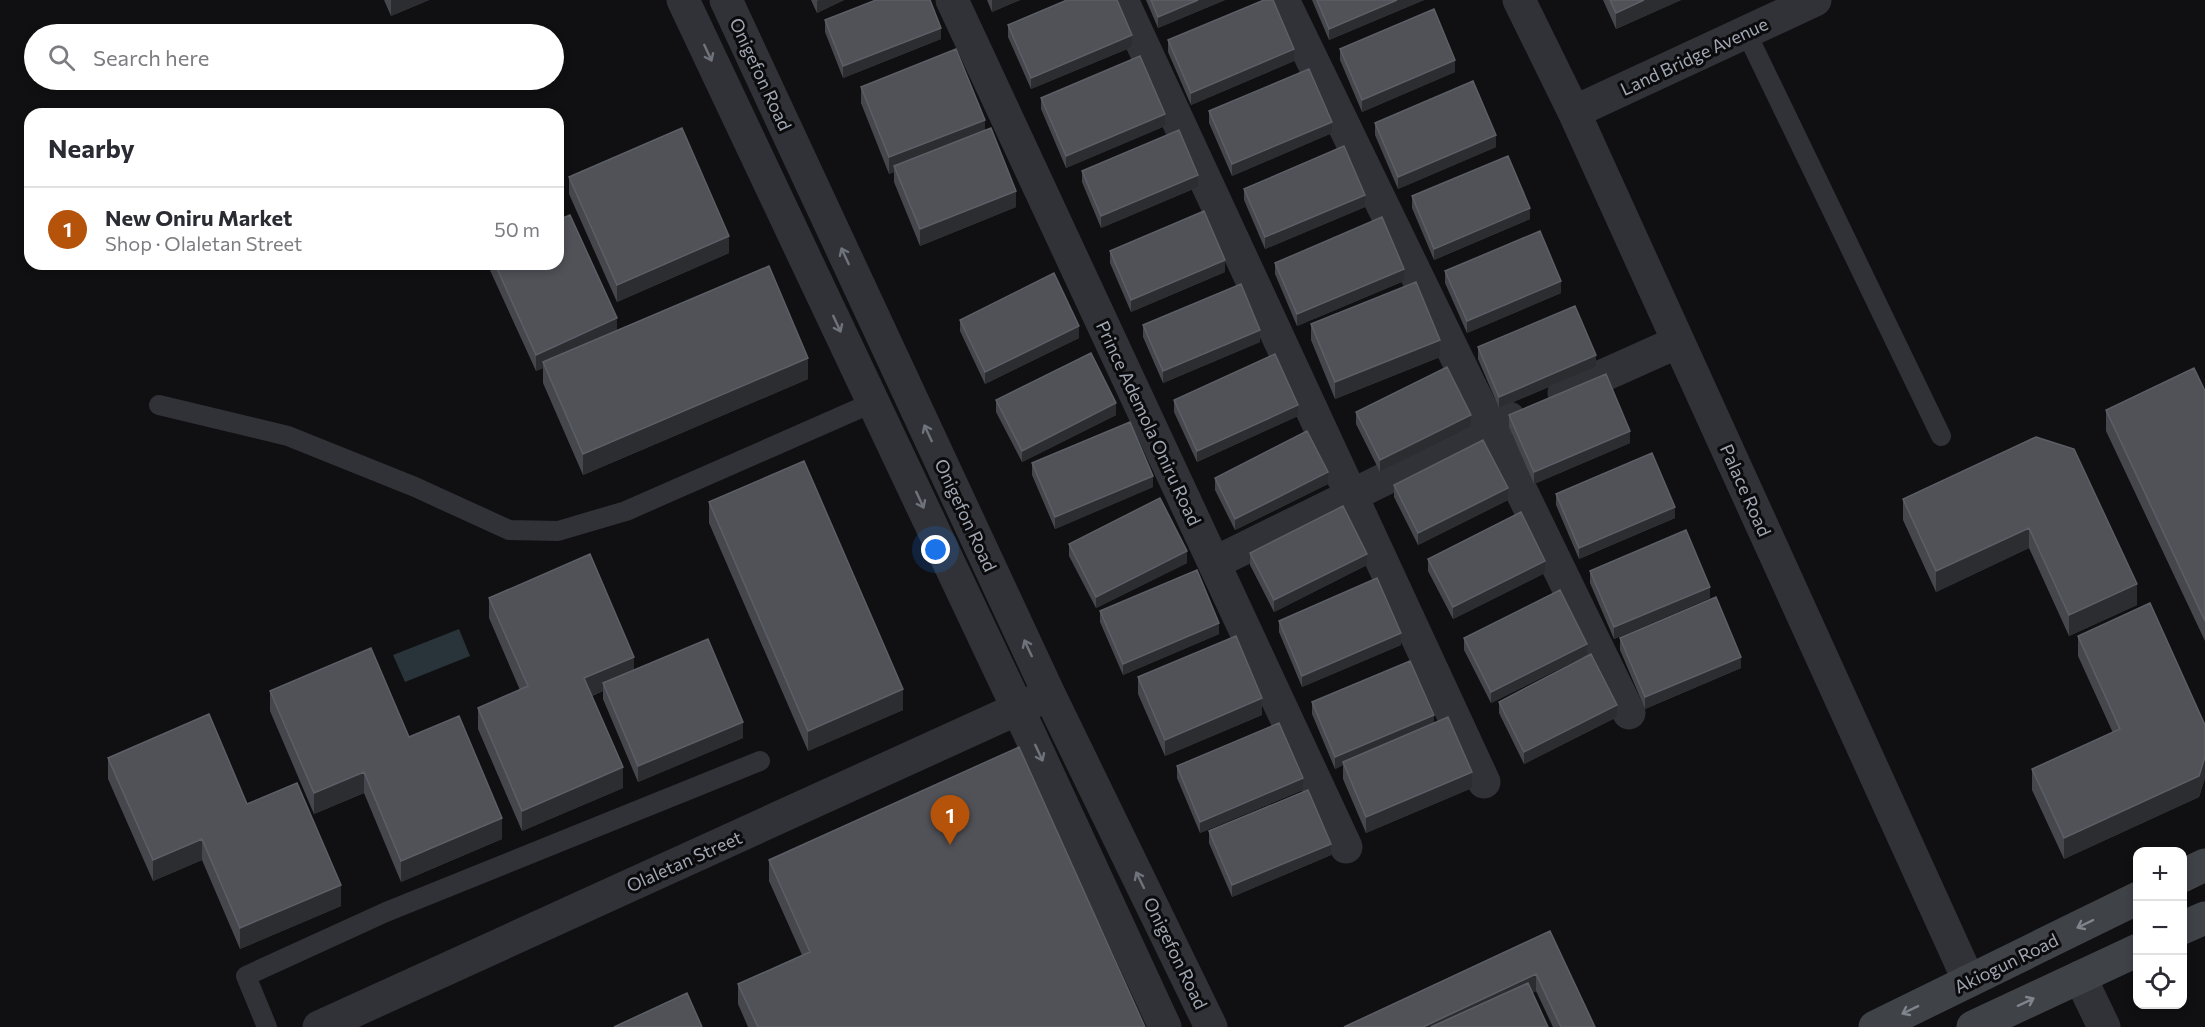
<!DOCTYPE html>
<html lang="en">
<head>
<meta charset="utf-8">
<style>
	:root { --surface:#fff; --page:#f2f2f3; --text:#2b2b33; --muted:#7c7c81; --line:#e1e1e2; --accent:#b45309 }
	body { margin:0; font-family:Commissioner,sans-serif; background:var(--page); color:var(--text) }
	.controls { position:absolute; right:18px; bottom:18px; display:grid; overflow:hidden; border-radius:12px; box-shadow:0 3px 9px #0003 }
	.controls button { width:54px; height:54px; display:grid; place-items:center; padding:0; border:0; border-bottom:2px solid var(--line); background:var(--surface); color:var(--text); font:30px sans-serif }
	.you { position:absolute; left:936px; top:550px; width:21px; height:21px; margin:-15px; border:4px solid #fff; border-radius:50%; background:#1a73e8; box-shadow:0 0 0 9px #1a73e833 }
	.badge { display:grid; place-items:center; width:39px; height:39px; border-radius:50%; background:var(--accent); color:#fff; font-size:20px; font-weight:700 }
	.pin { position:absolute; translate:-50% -50px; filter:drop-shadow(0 2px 3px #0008) }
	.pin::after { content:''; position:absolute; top:32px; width:21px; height:18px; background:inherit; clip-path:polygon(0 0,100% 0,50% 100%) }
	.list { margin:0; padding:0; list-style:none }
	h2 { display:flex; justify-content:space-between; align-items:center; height:78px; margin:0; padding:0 24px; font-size:26px }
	h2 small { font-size:20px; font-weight:400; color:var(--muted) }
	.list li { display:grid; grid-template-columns:39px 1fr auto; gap:18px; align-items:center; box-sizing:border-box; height:84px; padding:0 24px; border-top:2px solid var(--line) }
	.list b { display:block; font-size:22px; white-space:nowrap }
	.list p { margin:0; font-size:20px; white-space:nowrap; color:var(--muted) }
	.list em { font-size:20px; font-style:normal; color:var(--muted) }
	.icon { flex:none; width:33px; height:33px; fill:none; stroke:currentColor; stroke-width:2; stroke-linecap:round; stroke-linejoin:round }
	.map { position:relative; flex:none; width:2205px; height:1027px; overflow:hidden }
	.search { position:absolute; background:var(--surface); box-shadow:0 3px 9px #0003; left:24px; top:24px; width:540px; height:66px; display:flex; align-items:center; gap:15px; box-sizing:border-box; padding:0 21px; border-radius:33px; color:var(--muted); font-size:22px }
	.panel { position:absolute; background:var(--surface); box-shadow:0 3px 9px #0003; left:24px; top:108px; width:540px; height:162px; border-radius:18px }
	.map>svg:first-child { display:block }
	.water { fill:#29343a }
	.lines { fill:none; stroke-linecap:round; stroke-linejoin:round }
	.lane { stroke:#313237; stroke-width:20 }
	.street { stroke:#313237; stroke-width:33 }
	.secondary { stroke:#3f4247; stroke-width:33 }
	.wall { fill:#46474d }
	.shaded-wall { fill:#2c2d31 }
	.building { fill:#505258; stroke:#5c5f66; stroke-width:1.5 }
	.oneway { stroke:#6f737b }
	.oneway2 { stroke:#7f848d }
	.labels { text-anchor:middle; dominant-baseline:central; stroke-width:6; stroke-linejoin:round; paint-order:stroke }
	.street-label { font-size:18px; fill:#a1a8b3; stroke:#0b0b0d }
</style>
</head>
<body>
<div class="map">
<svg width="2205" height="1027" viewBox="0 0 2205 1027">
	<rect width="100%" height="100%" fill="#101012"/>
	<path class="water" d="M459,629L470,656L405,682L393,655Z"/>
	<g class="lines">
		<path class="lane" d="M1746,32L1941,436
			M159,405L288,436L415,487L509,530L558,531L626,511L874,402
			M267,1027L246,976L386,912L760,761"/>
		<path class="street" d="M683,0L1018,709L1165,1027
			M726,0L1049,694L1211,1027
			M952,0L1346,847
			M1122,0L1484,782
			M1283,0L1629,713
			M1519,0L1574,112L1969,981
			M1574,112L1815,0
			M1564,393L1678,342
			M1214,563L1509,418
			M2080,977L2104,1027
			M319,1027L1037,700"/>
		<path class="secondary" d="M2182,876L2205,865
			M2182,928L2205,918
			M1875,1027L2138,898
			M1973,1027L2138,950"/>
	</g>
	<path class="wall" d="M384,0H429L391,16Z
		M811,0H844L817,13Z
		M987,0H1020L992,12Z
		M1146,0H1225L1158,28Z
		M1312,0H1424L1329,40Z
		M1603,0H1681L1616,29Z
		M825,20L941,39L843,78L825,32Z
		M1008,25L1132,47L1031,89L1008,37Z
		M1168,40L1294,61L1191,105L1168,52Z
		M1340,49L1455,72L1362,112L1340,60Z
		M861,87L985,130L1016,207L920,246L894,182V172L889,174L861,103Z
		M1041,98L1165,126L1066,168L1041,109Z
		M1209,111L1332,133L1232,176L1209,123Z
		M1375,123L1496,147L1398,189L1375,135Z
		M1082,171L1198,187L1101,228L1082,182Z
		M569,177L729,253L617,302L569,194Z
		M1244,189L1365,207L1265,249L1244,200Z
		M1412,196L1530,219L1434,260L1412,208Z
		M1110,251L1225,272L1131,312L1110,263Z
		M1275,263L1404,281L1297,326L1275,274Z
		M489,264H558L617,331L808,379L583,475L543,383V368L536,371L489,268Z
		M1445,271L1561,293L1467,333L1445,283Z
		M960,320L1079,338L985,384L960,331Z
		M1311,324L1440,357L1335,399L1311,340Z
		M1143,325L1260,342L1163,383L1143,337Z
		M1478,347L1596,367L1499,408L1478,359Z
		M2205,391V641L2106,431V410Z
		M996,400L1116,415L1022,462L996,412Z
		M1174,400L1298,416L1197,462L1174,412Z
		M1356,412L1471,427L1380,472L1356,424Z
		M1509,415L1630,443L1534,484L1509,427Z
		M2036,437L2137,605L2069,636L2029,548L1936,592L1903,520V499Z
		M1032,463L1153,487L1055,529L1032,475Z
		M1215,478L1328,484L1235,530L1215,490Z
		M1394,485L1508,500L1418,545L1394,497Z
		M1556,494L1675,518L1579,559L1556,505Z
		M709,502L903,710L808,751L709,523Z
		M1069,544L1187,563L1096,608L1069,556Z
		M1250,553L1367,565L1274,612L1250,565Z
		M1428,559L1545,573L1453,619L1428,571Z
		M1590,571L1710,598L1614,639L1590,583Z
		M489,598L634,670L743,738L638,782L603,699V691L592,696L623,788L522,831L478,729V708L520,690L489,618Z
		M1100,611L1219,634L1123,675L1100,622Z
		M1279,621L1401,645L1302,687L1279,632Z
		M2078,636L2205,725V778L2199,797L2064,859L2032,790V769L2113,733L2078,656Z
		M1464,638L1587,655L1491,703L1464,650Z
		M1620,638L1741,668L1645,709L1620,650Z
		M1138,677L1262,715L1165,756L1138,694Z
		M270,691L409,737L502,839L401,882L364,793L314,814L270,711Z
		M1312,702L1434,723L1472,788L1366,833L1343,779V765L1335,769L1312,714Z
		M1499,702L1617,717L1524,764L1499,713Z
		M108,758L247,804L341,906L240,949L202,860L153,881L108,779Z
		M1177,766L1303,790L1200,833L1177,778Z
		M1209,831L1331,855L1232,897L1209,843Z
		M769,860L1145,1027H748L738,1004V984L802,955L769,881Z
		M1550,931L1595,1027H1553L1536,991L1532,993L1344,1027Z"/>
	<path class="shaded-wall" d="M391,0H429L391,16Z
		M819,0H844L817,13V1Z
		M992,0H1020L992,12Z
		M1198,0H1225L1158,28V17Z
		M1397,0H1424L1329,40V29Z
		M1644,0H1681L1616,29V13Z
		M941,28V39L843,78V66Z
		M1132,35V47L1031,89V78Z
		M1294,49V61L1191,105V93Z
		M1455,60V72L1362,112V100Z
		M1165,114V126L1066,168V156Z
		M985,120V136L894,166V172L889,174V157Z
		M1332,122V133L1232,176V164Z
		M1496,135V147L1398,189V177Z
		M1198,175V187L1101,228V216Z
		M1016,191V207L920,246V229Z
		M1365,195V207L1265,249V237Z
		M1530,208V219L1434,260V249Z
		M729,236V253L617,302V285Z
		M1225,260V272L1131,312V300Z
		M1404,269V281L1297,326V314Z
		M1561,281V293L1467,333V321Z
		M617,318V334L543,362V368L536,371V355Z
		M1079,326V338L985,384V372Z
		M1260,330V342L1163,383V371Z
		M1440,340V357L1335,399V382Z
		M1596,355V367L1499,408V397Z
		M808,358V379L583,475V454Z
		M1116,403V415L1022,462V451Z
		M1298,405V416L1197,462V451Z
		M1471,415V427L1380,472V460Z
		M1630,431V443L1534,484V472Z
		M1328,472V484L1235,530V519Z
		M1153,476V487L1055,529V517Z
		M1508,488V500L1418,545V533Z
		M1675,507V518L1579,559V548Z
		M2029,528V548L1936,592V571Z
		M1187,551V563L1096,608V597Z
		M1367,554V565L1274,612V600Z
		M1545,561V573L1453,619V607Z
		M2137,584V605L2069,636V615Z
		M1710,587V598L1614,639V627Z
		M1219,623V634L1123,675V664Z
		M1401,633V645L1302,687V676Z
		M1587,644V655L1491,703V692Z
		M634,657V677L603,683V691L584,699V678Z
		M1741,657V668L1645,709V697Z
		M903,689V710L808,751V731Z
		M1262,698V715L1165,756V740Z
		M1617,705V717L1524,764V752Z
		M1434,715V727L1343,762V765L1335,769V757Z
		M743,722V738L638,782V766Z
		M2205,757V778L2199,797L2064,859V838Z
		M623,767V788L522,831V811Z
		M364,772V793L314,814V793Z
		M1472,772V788L1366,833V817Z
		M1303,778V790L1200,833V822Z
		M502,818V839L401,882V861Z
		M202,839V860L153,881V860Z
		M1331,844V855L1232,897V885Z
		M341,885V906L240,949V928Z
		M1536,974V991L1459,1027H1423Z"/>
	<path class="building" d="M876,0H930L941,28L843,66L825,20Z
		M1067,0H1117L1132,35L1031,78L1008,25Z
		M1151,0H1198L1158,17Z
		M1264,0H1273L1294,49L1191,93L1168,40Z
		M1317,0H1397L1329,29Z
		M1610,0H1644L1616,13Z
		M1434,9L1455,60L1362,100L1340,49Z
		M956,49L985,120L889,157L861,87Z
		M1140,56L1165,114L1066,156L1041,98Z
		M1309,69L1332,122L1232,164L1209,111Z
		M1473,81L1496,135L1398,177L1375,123Z
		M682,128L729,236L617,285L569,177Z
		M991,128L1016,191L920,229L894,166Z
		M1179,130L1198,175L1101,216L1082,171Z
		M1344,146L1365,195L1265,237L1244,189Z
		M1508,156L1530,208L1434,249L1412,196Z
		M1204,211L1225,260L1131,300L1110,251Z
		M570,215L617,318L536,355L495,264H558V220Z
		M1382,217L1404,269L1297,314L1275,263Z
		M1540,231L1561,281L1467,321L1445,271Z
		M769,266L808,358L583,454L543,362Z
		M1054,273L1079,326L985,372L960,320Z
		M1416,282L1440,340L1335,382L1311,324Z
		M1241,284L1260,330L1163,371L1143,325Z
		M1575,306L1596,355L1499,397L1478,347Z
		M1091,353L1116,403L1022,451L996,400Z
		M1275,354L1298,405L1197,451L1174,400Z
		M1447,367L1471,415L1380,460L1356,412Z
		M2194,368L2205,391V621L2106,410Z
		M1606,374L1630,431L1534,472L1509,415Z
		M1130,422L1153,476L1055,517L1032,463Z
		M1307,431L1328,472L1235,519L1215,478Z
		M2036,437L2074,449L2137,584L2069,615L2029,528L1936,571L1903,499Z
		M1483,440L1508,488L1418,533L1394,485Z
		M1652,453L1675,507L1579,548L1556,494Z
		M804,461L903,689L808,731L709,502Z
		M1160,498L1187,551L1096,597L1069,544Z
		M1343,506L1367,554L1274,600L1250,553Z
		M1521,512L1545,561L1453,607L1428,559Z
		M1686,530L1710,587L1614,627L1590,571Z
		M590,554L634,657L584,678L623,767L522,811L478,708L528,686L489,598Z
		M1197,570L1219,623L1123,664L1100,611Z
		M1377,578L1401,633L1302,676L1279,621Z
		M1560,590L1587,644L1491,692L1464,638Z
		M1716,597L1741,657L1645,697L1620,638Z
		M2150,603L2205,725V757L2199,776L2064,838L2032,769L2120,729L2078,636Z
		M1236,636L1262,698L1165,740L1138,677Z
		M708,639L743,722L638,766L603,683Z
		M371,648L409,737L459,716L502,818L401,861L364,772L314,793L270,691Z
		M1591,654L1617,705L1524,752L1499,702Z
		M1410,661L1434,715L1335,757L1312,702Z
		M209,714L247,804L297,783L341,885L240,928L202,839L153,860L108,758Z
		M1448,717L1472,772L1366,817L1343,762Z
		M1279,723L1303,778L1200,822L1177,766Z
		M1019,747L1145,1027H758L738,984L810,952L769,860Z
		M1308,790L1331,844L1232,885L1209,831Z
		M1550,931L1595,1027H1561L1536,974L1423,1027H1344Z
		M1528,983L1548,1027H1431Z
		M687,993L702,1027H614Z"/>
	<defs><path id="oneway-shaft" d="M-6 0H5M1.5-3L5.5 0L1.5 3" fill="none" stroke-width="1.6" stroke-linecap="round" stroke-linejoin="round" transform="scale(1.5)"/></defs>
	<g class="oneway">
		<use href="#oneway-shaft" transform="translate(708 53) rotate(65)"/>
		<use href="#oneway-shaft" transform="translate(845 256) rotate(-115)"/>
		<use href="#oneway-shaft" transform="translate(837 324) rotate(65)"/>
		<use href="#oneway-shaft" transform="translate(928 433) rotate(-115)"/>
		<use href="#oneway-shaft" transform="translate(920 500) rotate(65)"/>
		<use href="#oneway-shaft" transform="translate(1028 648) rotate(-115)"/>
		<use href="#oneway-shaft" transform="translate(1039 753) rotate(65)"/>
		<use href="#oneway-shaft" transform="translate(1140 880) rotate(-116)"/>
	</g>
	<g class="oneway2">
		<use href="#oneway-shaft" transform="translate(2085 924) rotate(154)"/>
		<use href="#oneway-shaft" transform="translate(2026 1002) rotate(-25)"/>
		<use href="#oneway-shaft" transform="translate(1910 1010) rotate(154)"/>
	</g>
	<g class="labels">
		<g class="street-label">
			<text transform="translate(1694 56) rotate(-25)">Land Bridge Avenue</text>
			<text transform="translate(761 74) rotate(65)">Onigefon Road</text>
			<text transform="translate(1149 423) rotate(65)">Prince Ademola Oniru Road</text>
			<text transform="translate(1746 490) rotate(66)">Palace Road</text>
			<text transform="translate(966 515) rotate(65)">Onigefon Road</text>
			<text transform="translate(684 861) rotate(-24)">Olaletan Street</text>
			<text transform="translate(1176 953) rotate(64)">Onigefon Road</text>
			<text transform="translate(2006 963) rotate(-26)">Akiogun Road</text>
		</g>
	</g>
</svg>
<div class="controls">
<button>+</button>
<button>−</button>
<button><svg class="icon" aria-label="locate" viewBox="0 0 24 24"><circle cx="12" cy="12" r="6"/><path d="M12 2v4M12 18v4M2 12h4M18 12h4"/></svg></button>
</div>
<div class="you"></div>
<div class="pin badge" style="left:950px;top:845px">1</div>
<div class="search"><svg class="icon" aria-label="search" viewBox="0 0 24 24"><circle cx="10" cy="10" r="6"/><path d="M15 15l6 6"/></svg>Search here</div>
<section class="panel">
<h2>Nearby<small></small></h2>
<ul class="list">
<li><span class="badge">1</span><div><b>New Oniru Market</b><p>Shop · Olaletan Street</p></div><em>50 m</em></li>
</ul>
</section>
</div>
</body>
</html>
